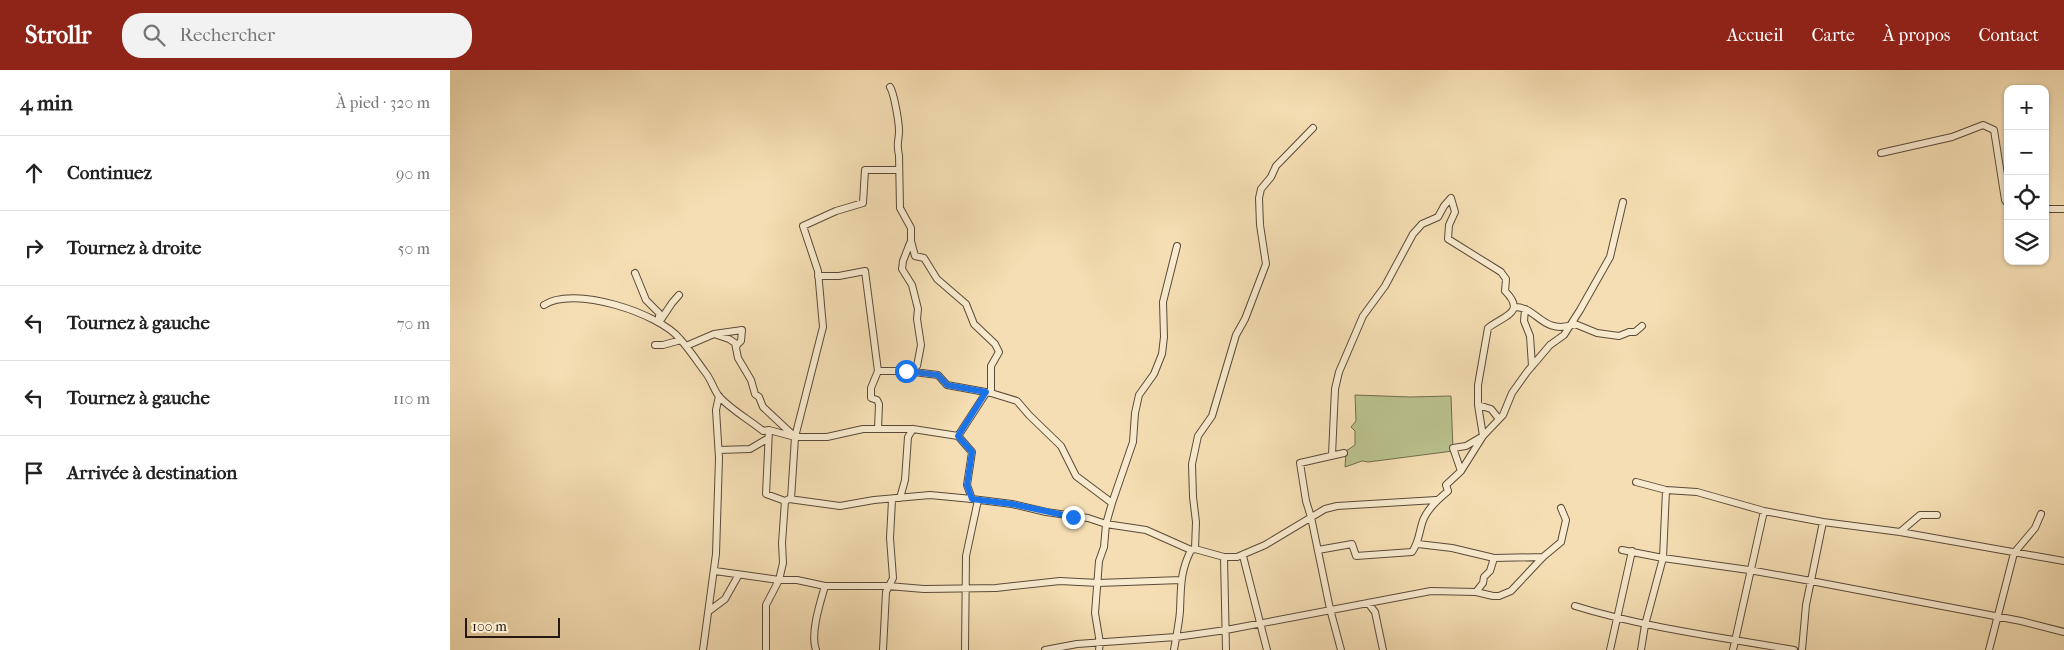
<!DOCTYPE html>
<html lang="fr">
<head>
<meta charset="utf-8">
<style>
	:root { --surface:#fff; --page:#f2f2f2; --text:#222; --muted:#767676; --line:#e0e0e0; --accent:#8f2418 }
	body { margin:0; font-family:"IM FELL French Canon",serif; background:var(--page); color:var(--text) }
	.controls { position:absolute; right:15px; top:15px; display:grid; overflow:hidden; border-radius:10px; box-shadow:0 1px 4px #0004 }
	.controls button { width:45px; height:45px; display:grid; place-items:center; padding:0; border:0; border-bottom:1px solid var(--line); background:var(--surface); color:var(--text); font:25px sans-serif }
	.scale { position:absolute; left:15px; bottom:12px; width:95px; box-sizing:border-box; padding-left:5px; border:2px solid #261810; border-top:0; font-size:14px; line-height:18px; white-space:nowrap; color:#261810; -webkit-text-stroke:4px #f8eace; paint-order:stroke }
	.stop { position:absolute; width:15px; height:15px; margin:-11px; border:4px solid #1a73e8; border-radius:50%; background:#fff }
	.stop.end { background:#1a73e8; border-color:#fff; box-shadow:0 1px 5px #0008 }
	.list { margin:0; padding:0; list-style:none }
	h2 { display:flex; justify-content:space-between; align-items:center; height:65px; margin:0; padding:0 20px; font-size:21px }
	h2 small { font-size:16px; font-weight:400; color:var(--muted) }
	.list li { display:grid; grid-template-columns:32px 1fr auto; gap:15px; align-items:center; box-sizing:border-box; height:75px; padding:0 20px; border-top:1px solid var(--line) }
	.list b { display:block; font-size:19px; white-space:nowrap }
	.list em { font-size:16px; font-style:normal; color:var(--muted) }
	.icon { flex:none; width:28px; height:28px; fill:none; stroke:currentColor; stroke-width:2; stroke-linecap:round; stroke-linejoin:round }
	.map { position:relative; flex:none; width:1614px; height:580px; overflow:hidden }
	header { display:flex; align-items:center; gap:30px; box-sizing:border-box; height:70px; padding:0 25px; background:var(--accent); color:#fff }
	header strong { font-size:24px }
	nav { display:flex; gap:28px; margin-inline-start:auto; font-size:18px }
	.search { width:350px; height:45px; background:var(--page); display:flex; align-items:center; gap:12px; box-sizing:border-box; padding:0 18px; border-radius:20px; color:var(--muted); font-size:19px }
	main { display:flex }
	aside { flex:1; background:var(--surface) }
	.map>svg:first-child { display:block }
	.green { fill:#bac28e; stroke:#706d4f }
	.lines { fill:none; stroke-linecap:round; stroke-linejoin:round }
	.minor-casing { stroke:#5a4a39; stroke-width:8 }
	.minor { stroke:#f8eace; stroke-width:6 }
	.route { stroke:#1a73e8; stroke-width:6 }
</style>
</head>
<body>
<header>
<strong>Strollr</strong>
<div class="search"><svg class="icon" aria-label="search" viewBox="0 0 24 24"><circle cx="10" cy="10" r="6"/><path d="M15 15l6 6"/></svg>Rechercher</div>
<nav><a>Accueil</a><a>Carte</a><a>À propos</a><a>Contact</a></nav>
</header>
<main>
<aside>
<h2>4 min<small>À pied · 320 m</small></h2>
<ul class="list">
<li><svg class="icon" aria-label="ahead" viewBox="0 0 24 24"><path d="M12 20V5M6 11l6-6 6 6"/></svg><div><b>Continuez</b></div><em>90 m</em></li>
<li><svg class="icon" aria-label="right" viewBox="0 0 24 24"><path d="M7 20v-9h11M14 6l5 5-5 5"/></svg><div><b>Tournez à droite</b></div><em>50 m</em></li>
<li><svg class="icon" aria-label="left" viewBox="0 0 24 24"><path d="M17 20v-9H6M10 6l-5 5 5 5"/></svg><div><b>Tournez à gauche</b></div><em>70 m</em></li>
<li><svg class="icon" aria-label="left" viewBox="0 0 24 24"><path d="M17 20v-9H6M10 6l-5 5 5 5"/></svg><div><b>Tournez à gauche</b></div><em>110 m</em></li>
<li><svg class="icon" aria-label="arrive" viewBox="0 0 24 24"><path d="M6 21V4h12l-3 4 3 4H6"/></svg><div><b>Arrivée à destination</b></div></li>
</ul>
</aside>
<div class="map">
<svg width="1614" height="580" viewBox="0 0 1614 580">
	<rect width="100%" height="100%" fill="#f5deb3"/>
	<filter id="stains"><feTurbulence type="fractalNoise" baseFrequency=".004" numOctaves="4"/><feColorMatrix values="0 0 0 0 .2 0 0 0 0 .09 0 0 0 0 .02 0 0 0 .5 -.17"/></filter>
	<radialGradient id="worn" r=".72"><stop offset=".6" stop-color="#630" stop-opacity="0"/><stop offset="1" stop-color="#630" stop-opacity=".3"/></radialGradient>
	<path class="green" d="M905,325L960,327L1001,326L1003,381L918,392L912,391L895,397L896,381L905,375V361L901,357L906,351Z"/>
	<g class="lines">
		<defs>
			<path id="minor" d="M440,17C444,23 449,52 449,61C449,71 446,74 449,85L450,138L461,158V171L465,186L474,188L487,209L516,234L524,254L545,274L549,282L541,296V323
				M1431,83L1502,67L1533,55L1544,60L1555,130L1558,134
				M1595,139H1614
				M185,203L196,230L209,243V252
				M368,206H389L415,201L428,301
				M94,235C123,215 209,243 230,269C239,279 247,291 255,302C261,309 263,318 268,325C278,338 300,350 313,361L319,360L345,367H377L413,359H463L508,366L522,382L517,415L522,429
				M1065,237C1088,237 1092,266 1125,254L1147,263L1169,266L1179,262H1185L1192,256
				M1075,239L1074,251L1080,266L1082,296
				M210,251L222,233L229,225
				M264,264L292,260L291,271L287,275L286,278
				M205,275H213L231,270
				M236,276L264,264L279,269L285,273L288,288L301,310L305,324L309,327L313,337L344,366
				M457,300L467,296L471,275L467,249L468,239L462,215L452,199L453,191L460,173
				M1028,335L1041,339L1049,349
				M428,359L429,334L427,330L421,328V318L428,301H456L488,305L497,315L541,323L567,331L579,345L611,376L626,406L662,433L656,454L654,477L649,491L645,543L650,573L649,580
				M319,360L316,424L335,431L339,429L390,436L424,430L480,425L522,429L562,434L596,442L638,448L656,454L696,460L741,480L745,479L774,487H787L815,475L875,439L887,436L986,430
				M508,366L536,323
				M269,380L300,379L317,369
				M882,385L885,319L889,302L913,246L935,216L963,164L972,154L988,147L994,136L1001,128L1005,142L999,155L998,169L1051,202L1056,209L1055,221C1077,243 1053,246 1038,258L1028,315V335L1033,366L1016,376L1003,378L1011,401
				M1186,412L1216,420L1247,422L1314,441L1373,452L1450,462L1614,491
				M450,428L455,410L458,367L463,359
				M341,429L345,367L373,257L368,201L353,156L386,141L413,133L415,100H448
				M662,433L683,372L685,343L689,325L704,304L712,284L714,267L713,232L727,176
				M1450,462L1470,445H1487
				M968,474L1002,478L1044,488
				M745,479L746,452L743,427L742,394L748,366L762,346L786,265L795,249L816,194L810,155L809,128L811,119L821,107L826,96L863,58
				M868,480L902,474L906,486L962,482C970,471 969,459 974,448C980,436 989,429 998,421L996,415L1011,401L1033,366L1053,345L1062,323L1077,302L1100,275L1114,265L1130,240L1160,187L1173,132
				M1172,480L1213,488L1299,500L1361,511L1571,551L1614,562
				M793,486L817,580
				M774,487L776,580
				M265,501L329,510H347L375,516H438L474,519L546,518L610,511L648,513L731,510
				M1026,522L1033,513L1034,507L1040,501L1044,488L1093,487
				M918,533L925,542L933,580
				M1125,536C1196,558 1270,567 1344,580
				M259,541L275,529L288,506
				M253,580L266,484L269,388L266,340L269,326
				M316,580V535L329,510L333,493L332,473L335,431
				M366,580C360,564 370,533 375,516
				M433,580L436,522L443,508L440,468L442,430
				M515,580L516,486L528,430
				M595,580L627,574L726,567L776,560L981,521L1026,522L1043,526H1049L1061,521L1093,487L1111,472L1116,450L1111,438
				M724,580C726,567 729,554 730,541C731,517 730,502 741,480
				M891,580L880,539L861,447L856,431L850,393L894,383
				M1160,580L1182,481
				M1191,580L1195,555L1213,488L1216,420
				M1283,580L1314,441
				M1352,580L1356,535L1373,452
				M1539,580L1564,483L1585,458L1591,444"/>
		</defs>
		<use href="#minor" class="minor-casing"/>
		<use href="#minor" class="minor"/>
	</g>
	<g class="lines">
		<path class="route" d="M456,301L488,305L497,315L536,322L508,366L522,382L517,415L522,429L562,434L623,447"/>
	</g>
	<rect width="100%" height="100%" filter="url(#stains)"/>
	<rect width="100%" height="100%" fill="url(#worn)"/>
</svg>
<div class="controls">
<button>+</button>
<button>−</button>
<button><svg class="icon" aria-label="locate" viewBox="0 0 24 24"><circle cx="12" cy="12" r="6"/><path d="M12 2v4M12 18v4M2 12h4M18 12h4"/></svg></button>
<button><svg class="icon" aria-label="layers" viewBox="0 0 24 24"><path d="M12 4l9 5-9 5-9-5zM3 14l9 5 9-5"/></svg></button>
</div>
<div class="scale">100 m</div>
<div class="stop" style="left:456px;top:301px"></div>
<div class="stop end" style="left:623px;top:447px"></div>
</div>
</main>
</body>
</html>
